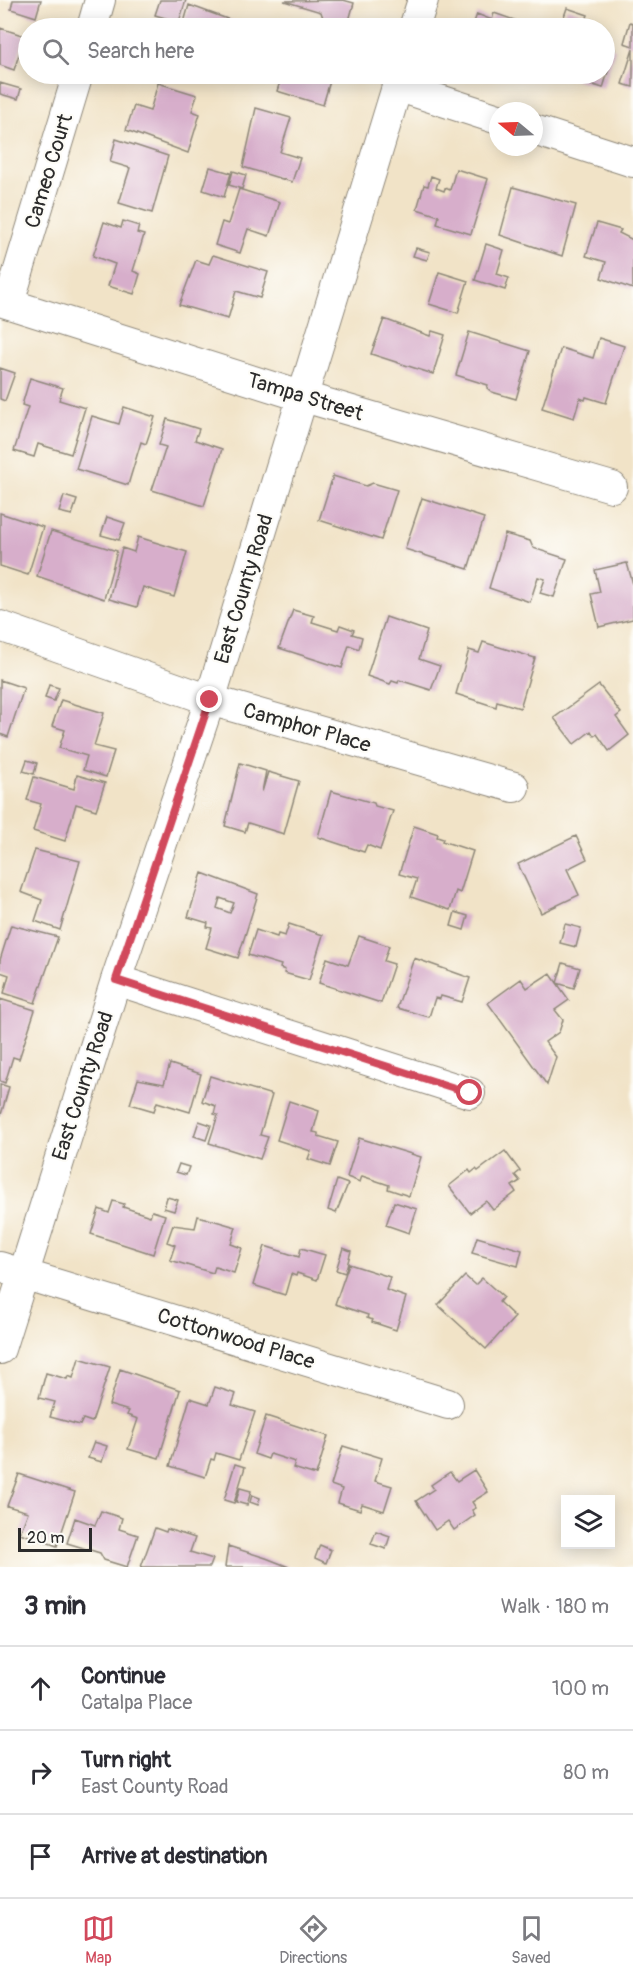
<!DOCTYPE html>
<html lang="en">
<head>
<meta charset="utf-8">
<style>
	:root { --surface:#fff; --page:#f7f7f7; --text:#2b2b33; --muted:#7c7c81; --line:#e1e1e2; --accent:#d1495b }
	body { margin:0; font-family:Pangolin,sans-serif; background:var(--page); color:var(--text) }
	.controls { position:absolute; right:18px; bottom:18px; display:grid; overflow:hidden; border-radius:0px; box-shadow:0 3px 15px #0003 }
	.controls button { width:54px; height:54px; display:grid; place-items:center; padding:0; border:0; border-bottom:2px solid var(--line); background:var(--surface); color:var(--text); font:30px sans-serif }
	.compass { position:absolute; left:489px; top:102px; width:54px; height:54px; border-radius:50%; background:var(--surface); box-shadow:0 3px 15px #0003; rotate:289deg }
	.scale { position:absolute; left:18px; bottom:15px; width:74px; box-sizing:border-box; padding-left:6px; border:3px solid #2b2b2b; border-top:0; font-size:16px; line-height:21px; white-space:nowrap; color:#2b2b2b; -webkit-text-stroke:4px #fdfcf7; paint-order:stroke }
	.stop { position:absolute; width:18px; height:18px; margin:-14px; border:4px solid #d1495b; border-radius:50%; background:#fff }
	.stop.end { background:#d1495b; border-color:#fff; box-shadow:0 2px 6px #0008 }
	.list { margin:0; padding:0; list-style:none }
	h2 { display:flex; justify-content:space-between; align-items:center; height:78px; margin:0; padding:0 24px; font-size:26px }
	h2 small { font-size:20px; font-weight:400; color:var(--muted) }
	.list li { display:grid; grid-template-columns:39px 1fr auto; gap:18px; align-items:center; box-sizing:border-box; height:84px; padding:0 24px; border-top:2px solid var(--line) }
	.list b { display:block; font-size:22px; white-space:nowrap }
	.list p { margin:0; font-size:20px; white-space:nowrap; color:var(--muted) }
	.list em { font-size:20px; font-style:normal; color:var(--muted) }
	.icon { flex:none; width:33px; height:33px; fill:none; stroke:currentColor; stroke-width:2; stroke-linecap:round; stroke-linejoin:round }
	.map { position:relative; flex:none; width:633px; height:1567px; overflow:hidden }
	.search { position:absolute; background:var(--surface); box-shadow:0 3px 15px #0003; left:18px; right:18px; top:18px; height:66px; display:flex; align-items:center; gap:15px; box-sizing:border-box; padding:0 21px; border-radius:33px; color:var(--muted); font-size:22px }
	.sheet { height:330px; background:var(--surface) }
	nav { display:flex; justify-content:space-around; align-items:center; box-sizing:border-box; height:84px; border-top:2px solid var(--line); background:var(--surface); font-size:16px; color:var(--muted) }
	nav a { display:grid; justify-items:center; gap:3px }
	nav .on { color:var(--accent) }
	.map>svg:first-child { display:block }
	.building { fill:#d7aecb; fill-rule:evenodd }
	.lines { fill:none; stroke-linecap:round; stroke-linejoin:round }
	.minor-casing { stroke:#8e8779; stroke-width:32 }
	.minor { stroke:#fff; stroke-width:30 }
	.route { stroke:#d1495b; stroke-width:8 }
	.labels { text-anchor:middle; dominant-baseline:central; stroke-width:4.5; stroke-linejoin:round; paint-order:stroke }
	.street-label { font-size:21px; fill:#2b2b2b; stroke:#fdfcf7 }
</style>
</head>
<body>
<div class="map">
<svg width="633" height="1567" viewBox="0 0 633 1567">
	<rect width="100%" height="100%" fill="#fdfcf7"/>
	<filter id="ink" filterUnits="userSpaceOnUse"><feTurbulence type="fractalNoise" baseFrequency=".0167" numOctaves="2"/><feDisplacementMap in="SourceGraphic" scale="12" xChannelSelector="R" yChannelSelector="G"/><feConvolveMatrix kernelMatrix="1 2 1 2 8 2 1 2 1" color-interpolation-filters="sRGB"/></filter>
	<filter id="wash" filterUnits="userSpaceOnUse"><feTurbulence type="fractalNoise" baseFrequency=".008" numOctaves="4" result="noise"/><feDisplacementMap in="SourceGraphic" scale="24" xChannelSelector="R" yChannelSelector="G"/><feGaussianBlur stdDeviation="1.35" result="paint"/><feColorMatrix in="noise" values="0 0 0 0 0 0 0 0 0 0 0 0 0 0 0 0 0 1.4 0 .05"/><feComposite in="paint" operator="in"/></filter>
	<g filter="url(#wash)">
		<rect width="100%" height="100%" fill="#f1e3c7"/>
		<g id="blocks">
			<path class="building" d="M13,0H41L36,17L11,9Z
				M160,0H186L179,22L155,15Z
				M343,0L354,3L347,28L324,21L321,12L284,1Z
				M189,5L233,21L230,28H177L178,24L183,26Z
				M567,8L588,15L585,23L601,28H560Z
				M494,13L520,22L519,24L530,28H472L477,14L492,20Z
				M630,22L633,23V46L624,43Z
				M0,28L25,36L14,70L0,65Z
				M604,46L615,49L603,88L571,78L573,74H604Z
				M633,49V87L622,84Z
				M276,74H315L314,76L330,81L323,105L277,91L280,82L274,81Z
				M0,83L21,89L18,99L0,94Z
				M158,83L197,95L192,111L200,114L188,153L126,130L134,106L150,111Z
				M256,108L291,118L280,152L300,158L292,182L243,167Z
				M116,139L168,156L152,213L119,203L130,168L110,162Z
				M210,167L231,173L224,197L203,190Z
				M456,169L488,179L471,234L437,224L439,216L417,209L424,185L428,186L431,176L439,179L436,188L444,191L445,188L450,190Z
				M233,171L246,175L242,189L229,185Z
				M513,187L576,205L562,256L500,235Z
				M239,189L280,202L269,236L248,229L240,253L215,245L222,222L228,224Z
				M123,221L139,226L137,233L144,235L133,271L140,274L134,294L108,286L115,264L93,256L104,222L121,228Z
				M597,223L621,230L619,233L633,240V289L601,278L606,262L586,256Z
				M486,244L504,250L497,274L509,278L505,290L475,280Z
				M416,248L430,252L427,260L413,256Z
				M213,255L268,272L260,298L236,291L228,319L179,305L196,260L209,264Z
				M439,272L468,281L458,313L429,304Z
				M384,319L430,336L432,331L445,335L433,374L371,354Z
				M469,332L530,351L516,399L492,392L487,388L488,385L456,375Z
				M599,338L624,346L606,403L586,397L585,400L580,398L574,418L542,408L561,348L593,358Z
				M0,368L15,373L5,401L0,399Z
				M30,378L63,388L59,400L85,408L71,454L38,444L34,457L14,451L28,407L22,405Z
				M124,407L155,417L146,444L141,442L128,485L76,469L92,416L119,424Z
				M167,419L199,429L195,440L222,449L204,506L152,490L166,447L159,445Z
				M333,476L366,486L373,483L397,490L381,540L319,520Z
				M64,496L77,500L72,515L59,512Z
				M422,498L484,518L468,569L405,549Z
				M0,513L43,527L28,575L0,566Z
				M107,517L125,523L119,540L101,535Z
				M51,531L117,551L104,599L37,576Z
				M505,534L530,541L533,548L567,559L554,597L540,593L545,579L538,577L530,602L489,588Z
				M138,537L187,552L174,597L143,587L137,607L109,599L122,548L134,552Z
				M627,563L633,584V619L599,627L591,594L600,592L595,570Z
				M293,610L314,616L312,622L338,630L340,625L354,630L352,634L362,637L359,649L349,645L342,668L279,648Z
				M386,617L427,631L419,659L440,666L431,690L399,680L398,683L392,681L390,684L367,676Z
				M483,642L535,658L520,708L497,701L496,707L456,694L469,650L479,653Z
				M0,680L24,688L8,737L0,734Z
				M49,685L59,688L54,701L45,698Z
				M599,685L621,713L616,717L629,735L609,751L597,734L594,736L591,731L574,744L554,718Z
				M61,700L104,713L94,746L114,751L106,777L83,770L87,756L59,748L65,730L52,726Z
				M27,760L37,763L34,774L23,771Z
				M240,763L266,771L262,792L268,772L299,781L284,834L248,823L245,832L225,826Z
				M77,775L105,783L96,810L76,804L65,841L33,831L41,804L27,800L34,777L74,789Z
				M331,791L374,803L375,806L393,811L380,850L367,845L364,852L318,837Z
				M414,826L438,834L437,837L443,839L442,841L473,851L460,893L456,891L450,910L411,897L417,879L399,874Z
				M576,836L587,859L567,869L579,895L541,913L518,864Z
				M35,850L80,861L60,930L35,921L42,900L21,892Z
				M202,873L258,894L238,958L206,948L212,928L207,927L208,923L188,917ZM220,898L234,903L230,913L217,908Z
				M455,912L468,916L464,930L451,926Z
				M289,924L323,935L309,980L284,973L285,970L280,968L281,965L248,955L256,930L277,937L278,934L285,936Z
				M565,924L581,928L576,947L560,943Z
				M11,925L58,937L35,1003L4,993L9,975L0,972V960Z
				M359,936L389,946L384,961L394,964L381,1003L319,983L327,958L348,965Z
				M414,958L470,978L462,1002L441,996L440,999L435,998L429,1017L397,1008Z
				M563,963L580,968L574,988L557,983Z
				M550,973L569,1000L555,1010L563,1020L559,1032L545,1042L556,1057L547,1085L488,1003L521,979L527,988Z
				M0,999L35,1010L19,1059L13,1057L5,1083L0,1081Z
				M170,1064L201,1074L190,1112L157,1102L154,1111L130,1104L138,1079L164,1084Z
				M210,1076L272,1095L260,1135L268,1137L260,1159L209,1143L218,1115L214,1114L216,1106L202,1101Z
				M0,1084L9,1087L1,1115H0Z
				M289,1101L319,1111L313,1132L318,1133V1136L338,1142L330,1166L308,1159L311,1151L277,1140Z
				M199,1121L211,1125L206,1140L194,1136Z
				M359,1138L421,1157L409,1196L388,1189L389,1185L362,1176L360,1182L347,1177Z
				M505,1151L520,1171L515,1175L520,1181L512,1186L516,1192L493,1210L486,1201L470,1213L449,1186L469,1170L471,1173L476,1169L478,1171Z
				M179,1164L189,1167L186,1175L176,1172Z
				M337,1180L348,1184L336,1213L328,1210Z
				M167,1197L178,1200L174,1211L164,1208Z
				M113,1201L124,1204L123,1207L150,1216L152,1211L165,1215L153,1254L91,1234L99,1209L109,1213Z
				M394,1202L417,1209L409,1233L386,1225Z
				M198,1216L236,1227L231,1244L242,1248L234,1273L215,1267L213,1273L170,1260L175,1245L167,1242L173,1225L195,1228Z
				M477,1237L522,1250L518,1266L472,1253Z
				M265,1246L299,1257L301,1248L325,1255L317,1280L297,1273L296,1276L291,1274L285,1295L253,1285Z
				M343,1248L351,1251L345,1273L336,1270Z
				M349,1264L390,1277L386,1290L406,1297L396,1330L372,1322L373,1320L367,1318L368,1315L335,1304Z
				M465,1276L475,1285L482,1278L503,1297L499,1302L515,1317L486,1349L438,1305Z
				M79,1358L110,1367L92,1422L83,1419L80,1425L50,1417L55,1402L39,1398L46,1373L67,1379L68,1376L73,1378Z
				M120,1369L180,1390L159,1458L128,1449L138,1419L127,1415L129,1411L109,1405Z
				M215,1387L236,1394L232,1405L255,1412L239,1460L216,1453L214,1460L211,1459L205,1477L170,1466L190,1398L209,1404Z
				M266,1416L328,1436L316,1475L293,1468L295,1462L270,1454L268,1459L254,1454Z
				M94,1442L107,1446L102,1462L88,1458Z
				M343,1446L382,1458L375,1481L392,1486L384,1511L362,1504L360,1510L338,1503L342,1489L331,1485Z
				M235,1464L245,1467L234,1503L224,1500Z
				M474,1470L488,1492L472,1502L476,1508L472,1510L475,1515L454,1530L448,1521L435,1530L416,1501L434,1489L431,1485L450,1472L457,1481Z
				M19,1474L75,1492L57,1546L20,1533L28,1512L7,1506Z
				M240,1488L251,1491L247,1505L236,1502Z
				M252,1495L260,1498L258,1505L250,1502Z
				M101,1511L122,1518L119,1529L138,1535L127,1567L104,1560L100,1553L67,1543L75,1518L95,1525Z
				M155,1528L166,1532L167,1529L195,1538L190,1552L213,1559L210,1567H141Z
				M376,1531L390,1536L386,1549L371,1544Z
				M320,1545L331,1550L326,1563L315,1558Z
				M228,1546L266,1558L289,1567H225Z"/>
		</g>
	</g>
	<g filter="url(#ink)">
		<use href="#blocks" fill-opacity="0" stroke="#8e8779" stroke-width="1.5"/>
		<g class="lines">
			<defs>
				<path id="minor" d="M92,28L100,0
					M414,28L423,0
					M397,86L498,119
					M534,130L633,162
					M0,301L304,397L612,487
					M9,303L78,74
					M0,626L210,700L514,787
					M116,980L470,1093
					M0,1267L448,1404
					M0,1349L116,980L210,700L401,74"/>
			</defs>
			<use href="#minor" class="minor-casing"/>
			<use href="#minor" class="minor"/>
		</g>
	</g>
	<g class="lines" filter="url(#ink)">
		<path class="route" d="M210,700L116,980L470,1093"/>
	</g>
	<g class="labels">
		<g class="street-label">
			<text transform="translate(49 171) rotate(-73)">Cameo Court</text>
			<text transform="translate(305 397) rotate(17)">Tampa Street</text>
			<text transform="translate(244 589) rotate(-73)">East County Road</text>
			<text transform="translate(307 728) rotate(16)">Camphor Place</text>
			<text transform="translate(83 1086) rotate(-72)">East County Road</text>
			<text transform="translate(236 1339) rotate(17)">Cottonwood Place</text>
		</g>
	</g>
</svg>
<div class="controls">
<button><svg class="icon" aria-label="layers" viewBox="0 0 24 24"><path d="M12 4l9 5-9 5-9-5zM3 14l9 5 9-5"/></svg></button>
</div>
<svg class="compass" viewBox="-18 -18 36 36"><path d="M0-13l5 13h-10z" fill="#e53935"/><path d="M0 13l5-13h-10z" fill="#7c7c81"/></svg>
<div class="scale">20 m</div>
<div class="stop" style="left:470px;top:1093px"></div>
<div class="stop end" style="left:210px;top:700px"></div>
<div class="search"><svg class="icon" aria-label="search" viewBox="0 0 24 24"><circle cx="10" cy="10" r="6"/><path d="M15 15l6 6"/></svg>Search here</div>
</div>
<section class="sheet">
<h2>3 min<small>Walk · 180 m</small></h2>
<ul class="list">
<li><svg class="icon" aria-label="ahead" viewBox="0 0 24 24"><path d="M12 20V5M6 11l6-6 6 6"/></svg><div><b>Continue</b><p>Catalpa Place</p></div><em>100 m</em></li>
<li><svg class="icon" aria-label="right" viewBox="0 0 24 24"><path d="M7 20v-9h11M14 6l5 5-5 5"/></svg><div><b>Turn right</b><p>East County Road</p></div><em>80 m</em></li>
<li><svg class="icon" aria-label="arrive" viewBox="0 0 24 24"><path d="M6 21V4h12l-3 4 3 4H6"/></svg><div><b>Arrive at destination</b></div></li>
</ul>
</section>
<nav>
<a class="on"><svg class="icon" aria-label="map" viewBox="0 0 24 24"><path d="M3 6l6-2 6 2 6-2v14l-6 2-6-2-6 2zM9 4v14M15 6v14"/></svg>Map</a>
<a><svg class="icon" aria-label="directions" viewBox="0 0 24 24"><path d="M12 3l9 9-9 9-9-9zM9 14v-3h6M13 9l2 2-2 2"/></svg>Directions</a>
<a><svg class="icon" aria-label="saved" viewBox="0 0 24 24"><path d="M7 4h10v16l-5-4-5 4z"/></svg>Saved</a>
</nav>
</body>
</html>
